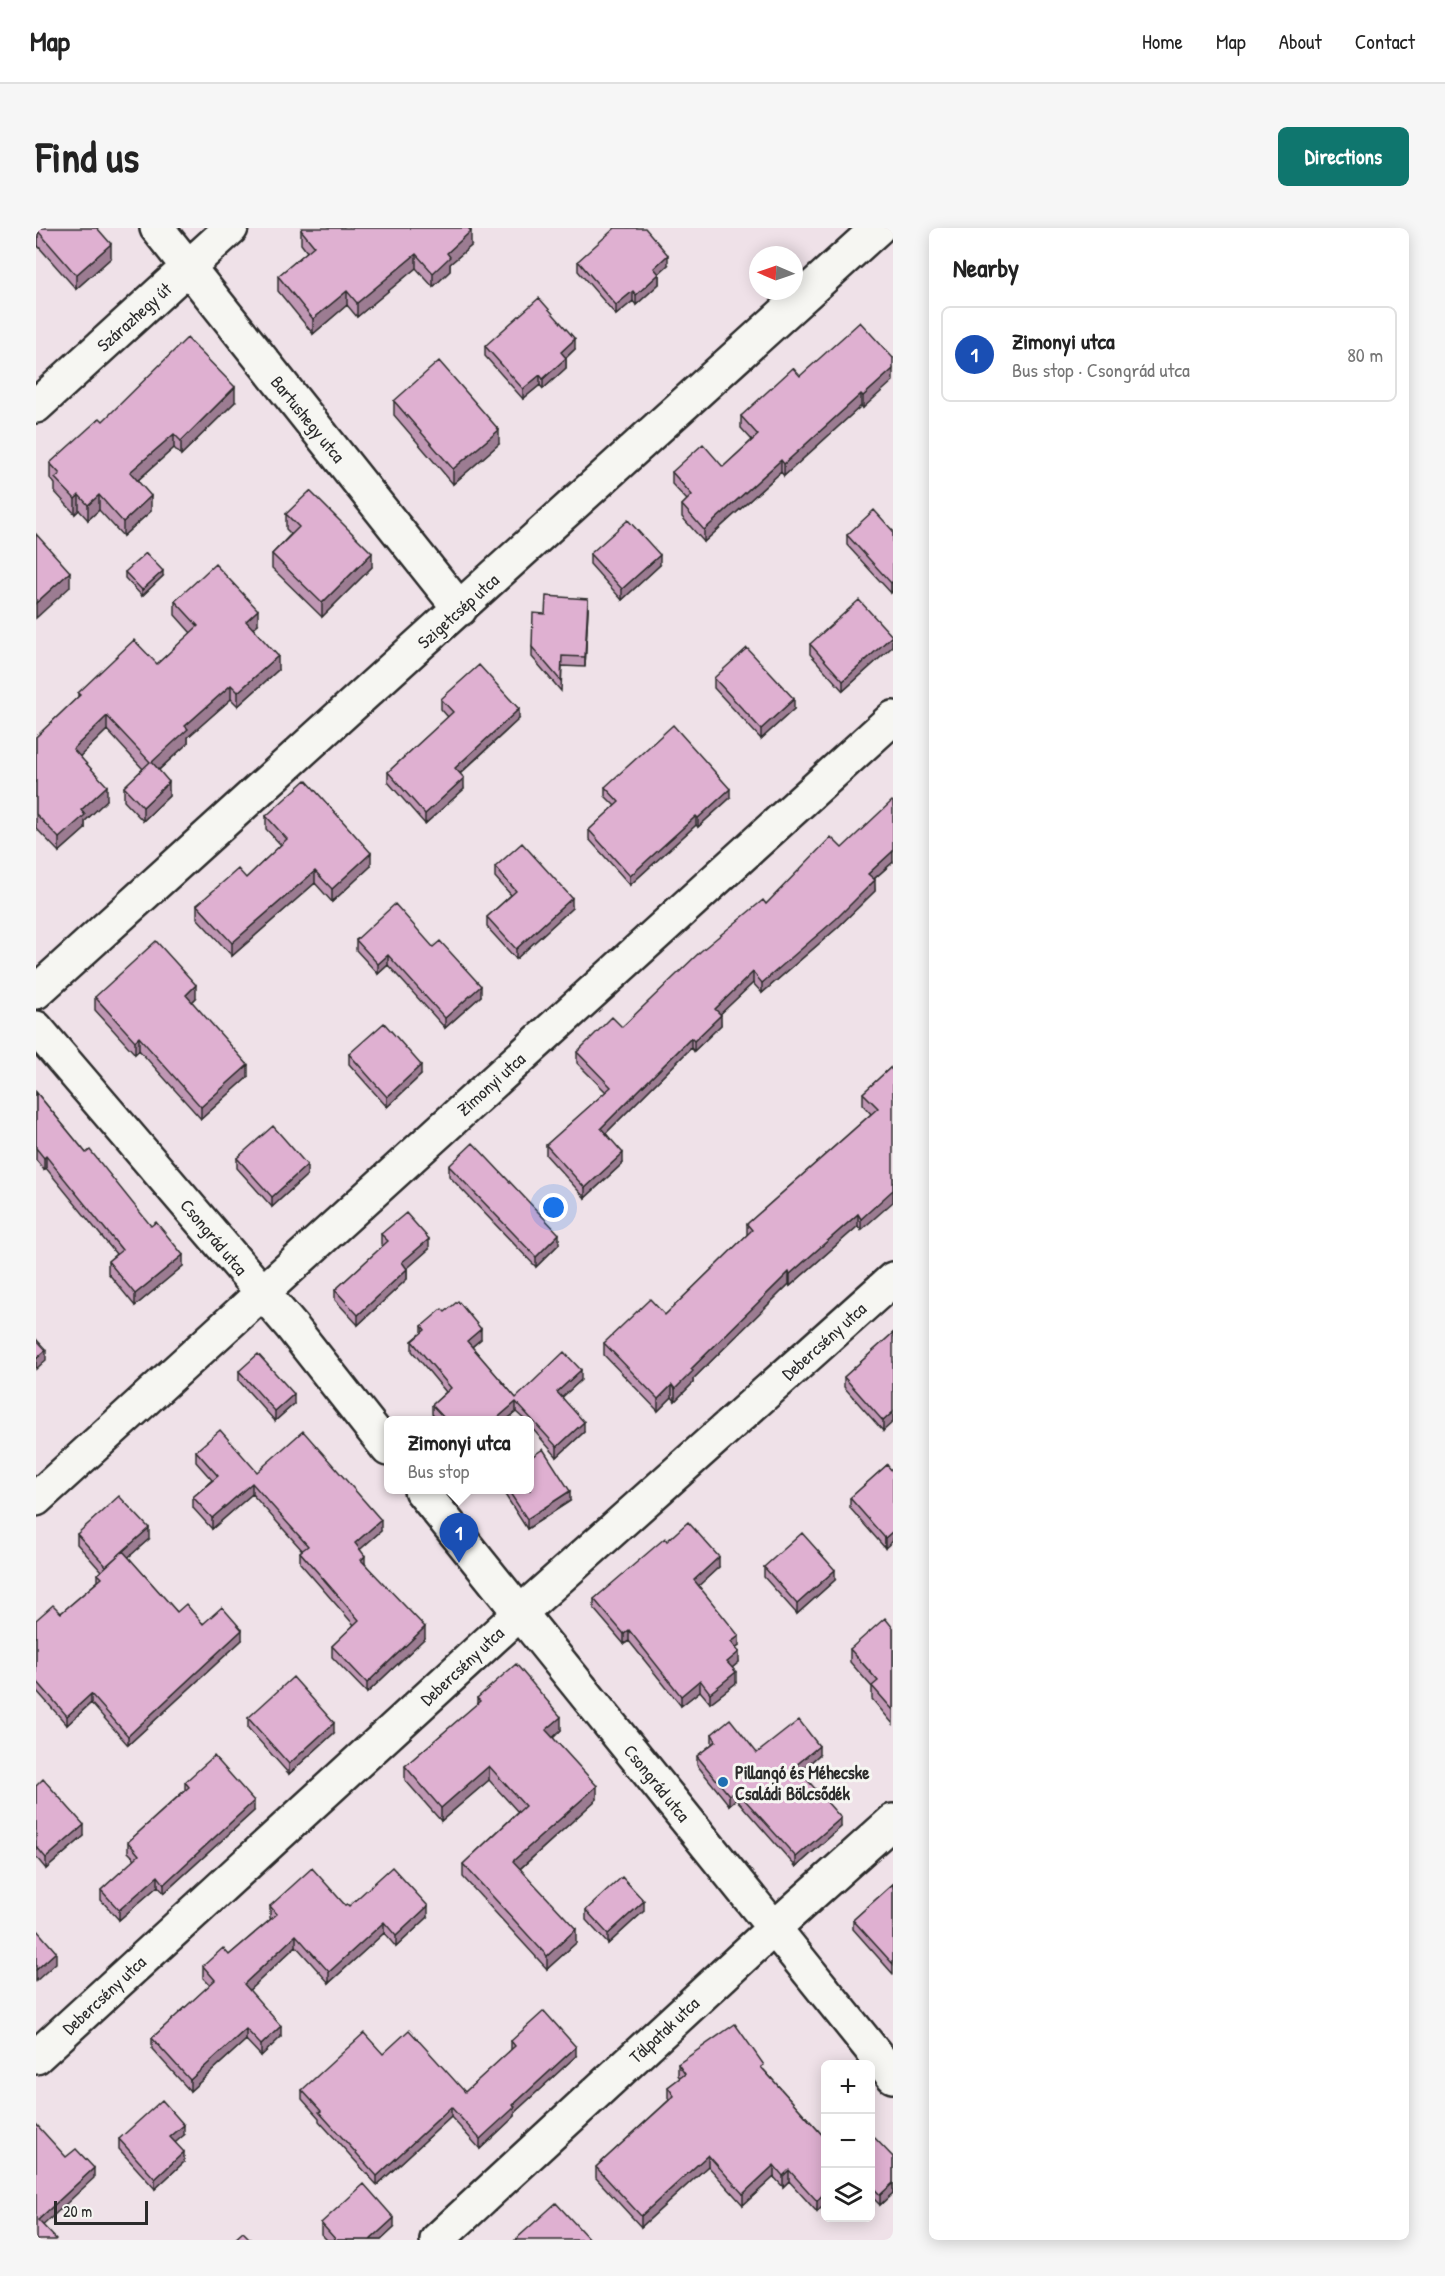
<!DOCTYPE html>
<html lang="en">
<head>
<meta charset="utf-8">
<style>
	:root { --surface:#fff; --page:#f6f6f6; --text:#222; --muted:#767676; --line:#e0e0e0; --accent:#0f766e }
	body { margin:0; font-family:"Patrick Hand",sans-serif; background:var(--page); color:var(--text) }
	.controls { position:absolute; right:18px; bottom:18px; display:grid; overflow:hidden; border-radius:9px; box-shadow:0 3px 15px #0003 }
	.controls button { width:54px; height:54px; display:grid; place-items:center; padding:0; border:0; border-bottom:2px solid var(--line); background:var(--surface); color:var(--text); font:30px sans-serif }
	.compass { position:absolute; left:713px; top:18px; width:54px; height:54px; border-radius:50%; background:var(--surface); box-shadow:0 3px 15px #0003; rotate:272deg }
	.scale { position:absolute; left:18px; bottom:15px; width:94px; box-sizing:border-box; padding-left:6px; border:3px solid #2b2b2b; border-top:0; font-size:16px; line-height:21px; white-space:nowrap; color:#2b2b2b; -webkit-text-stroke:4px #f6f6f2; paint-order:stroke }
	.you { position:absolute; left:518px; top:980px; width:21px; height:21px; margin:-15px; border:4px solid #fff; border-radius:50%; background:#1a73e8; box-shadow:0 0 0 9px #1a73e833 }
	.badge { display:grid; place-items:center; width:39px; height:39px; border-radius:50%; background:var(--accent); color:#fff; font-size:20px; font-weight:700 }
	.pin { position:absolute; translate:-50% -50px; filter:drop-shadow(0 2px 3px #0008) }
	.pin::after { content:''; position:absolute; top:32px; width:21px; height:18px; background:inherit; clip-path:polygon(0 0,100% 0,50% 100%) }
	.popup { position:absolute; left:348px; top:1188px; width:150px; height:78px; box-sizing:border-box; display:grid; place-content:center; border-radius:9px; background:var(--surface); filter:drop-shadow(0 2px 4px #0005); font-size:20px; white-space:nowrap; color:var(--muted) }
	.popup b { font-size:22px; color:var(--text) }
	.popup::after { content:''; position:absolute; left:50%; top:100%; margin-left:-12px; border:12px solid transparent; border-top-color:var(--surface) }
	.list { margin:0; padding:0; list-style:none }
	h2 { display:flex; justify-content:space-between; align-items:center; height:78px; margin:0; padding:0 24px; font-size:26px }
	h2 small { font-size:20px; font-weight:400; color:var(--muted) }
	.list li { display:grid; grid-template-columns:39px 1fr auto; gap:18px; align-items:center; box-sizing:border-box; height:96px; margin:0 12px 12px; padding:0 12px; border:2px solid var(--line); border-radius:9px }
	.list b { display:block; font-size:22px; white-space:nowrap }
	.list p { margin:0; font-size:20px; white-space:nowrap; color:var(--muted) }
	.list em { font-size:20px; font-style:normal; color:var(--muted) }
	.icon { flex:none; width:33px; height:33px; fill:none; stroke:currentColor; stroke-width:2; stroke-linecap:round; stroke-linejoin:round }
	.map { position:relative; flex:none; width:857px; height:2012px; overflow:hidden; border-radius:9px }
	header { display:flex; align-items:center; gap:36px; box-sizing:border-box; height:84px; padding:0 30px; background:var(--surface); border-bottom:2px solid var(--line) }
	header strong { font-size:28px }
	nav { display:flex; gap:33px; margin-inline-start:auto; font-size:21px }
	.intro { display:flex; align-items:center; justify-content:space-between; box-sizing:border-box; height:144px; padding:0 36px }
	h1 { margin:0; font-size:42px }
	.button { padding:15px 27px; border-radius:9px; background:var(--accent); color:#fff; font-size:21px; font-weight:700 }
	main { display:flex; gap:36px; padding:0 36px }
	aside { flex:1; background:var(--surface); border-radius:9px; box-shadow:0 3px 15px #0003 }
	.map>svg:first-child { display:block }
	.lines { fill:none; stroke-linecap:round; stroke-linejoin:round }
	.street-casing { stroke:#2b2b2b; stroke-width:38 }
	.street { stroke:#f6f6f2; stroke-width:33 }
	.wall { fill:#c097b4; stroke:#2b2b2b; stroke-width:1.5 }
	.shaded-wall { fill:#9c7b92; stroke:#2b2b2b; stroke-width:1.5 }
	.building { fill:#dfb0d1; stroke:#2b2b2b; stroke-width:1.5 }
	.poi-dot { fill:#1f6fb2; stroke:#f6f6f2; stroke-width:2 }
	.labels { text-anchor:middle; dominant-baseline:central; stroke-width:6; stroke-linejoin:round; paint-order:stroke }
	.street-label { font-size:18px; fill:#2b2b2b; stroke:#f6f6f2 }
	.poi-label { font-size:18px; font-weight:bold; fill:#2b2b2b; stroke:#f6f6f2; text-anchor:start }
</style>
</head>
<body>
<header>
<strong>Map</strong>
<nav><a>Home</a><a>Map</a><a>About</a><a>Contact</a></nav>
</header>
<div class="intro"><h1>Find us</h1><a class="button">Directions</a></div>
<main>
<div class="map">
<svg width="857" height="2012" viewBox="0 0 857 2012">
	<rect width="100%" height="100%" fill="#efe1e8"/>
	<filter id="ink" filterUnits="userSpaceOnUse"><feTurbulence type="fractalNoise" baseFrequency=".0167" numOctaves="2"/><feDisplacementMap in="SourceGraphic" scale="12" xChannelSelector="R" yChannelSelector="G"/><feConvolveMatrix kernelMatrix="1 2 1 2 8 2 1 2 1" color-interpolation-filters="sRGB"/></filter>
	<g filter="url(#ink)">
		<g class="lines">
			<defs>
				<path id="street" d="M121,0L424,381
					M0,178L195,0
					M0,764L842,0
					M0,800L256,1099L352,1221
					M385,1262L857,1848
					M0,1271L857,490
					M0,1829L485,1384L857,1051
					M401,2012L737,1701L857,1593"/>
			</defs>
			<use href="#street" class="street-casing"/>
			<use href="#street" class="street"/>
		</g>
		<path class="wall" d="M0,0L75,30L40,61L2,18L0,19Z
			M265,2L435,18L414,36V43L397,59L380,40L321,89L311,77L277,106L242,63V48L271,24L265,16Z
			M542,33L632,37L623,45V56L600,77L597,73L580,87L542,43Z
			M449,118L539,121L530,130V140L507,161L504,157L487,171L449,128Z
			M857,130L827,180L825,178L748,248L745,244L668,314L646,289V277L651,272L636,256V244L687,239L716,212L705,200V188L764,148Z
			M358,173L463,216L417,256L358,187Z
			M199,174L145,227L138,220L101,253L115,283L87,308L63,282L52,292L43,282L39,286L19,264V256L14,250V235L67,193Z
			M250,286L336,339L286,389L236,340V326L255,306L250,301Z
			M857,303V363L855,365L811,317V307Z
			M554,326L624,337L586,372L554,336Z
			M89,344L127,348L106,368L89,350Z
			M139,373L222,396L217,400L242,442L202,478L195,471L152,509V515L123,542L133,568L107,593L88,573V559L107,541L71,502L44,528L71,572L49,593V601L23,624L0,600V509L42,469V465L121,436L155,405L139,387Z
			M552,381L549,439L526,438L525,463L496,429V419L509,386Z
			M774,416L856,419L807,463L774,426Z
			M678,450L758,481L725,511L678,460Z
			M405,471L483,491L424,546L428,561L389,596L352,554V544L412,489L405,481Z
			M569,559L694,570L662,599L660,597L594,657L553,611V602L579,578L569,568Z
			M230,588L335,638L296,674L279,655L196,728L161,690V677L210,650L245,617L230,601Z
			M806,620L857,634L838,651L839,663L800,701L726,765L717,755L684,786L685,797L658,823L655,820L570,905L587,935L549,970L510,927V917L570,864L541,835V824L586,799L730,676Z
			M459,639L536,680L480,731L451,699V689L475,667L459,649Z
			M320,712L397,719L445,768L409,800L352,737L342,746L320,722Z
			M59,769L160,770L156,774L212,849L165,891L103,822L99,826L59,782Z
			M313,826L385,847L351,879L313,836Z
			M854,840L825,1002L822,998L754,1058L753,1056L657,1151V1155L639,1173L636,1169L622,1183L568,1127V1115L629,1087L711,1007V996L835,886L827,877V865Z
			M0,864L50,925L147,1038L99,1078L72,1045V1033L80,1026L10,940L8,942L0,932Z
			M201,930L271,947L236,979L201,940Z
			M413,938L523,1016L500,1039L413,948Z
			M345,1006L393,1021L371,1040V1051L322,1097L299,1072V1062L347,1018L345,1016Z
			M409,1084L445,1111L436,1119L480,1170L545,1152L526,1169L548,1204L521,1229L494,1198V1192H489L480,1184L470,1192H401L396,1186V1177L410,1164L376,1123V1113L386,1105V1098Z
			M857,1105L847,1203L808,1159V1149Z
			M203,1143L258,1176L239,1193L203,1153Z
			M160,1223L221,1244L345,1303L324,1321L329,1336L389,1410L331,1465L296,1429V1418L318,1397L264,1335V1324L266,1322L216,1266L176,1301L157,1280V1269L176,1252L160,1234Z
			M851,1237L849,1320L814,1280V1270Z
			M466,1262H494L534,1273L491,1301Z
			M41,1306L113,1311L92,1329L141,1384L206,1412L92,1517L55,1475L31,1497L0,1462V1392L25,1385L62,1353V1346L65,1343L41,1316Z
			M631,1313L683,1339L662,1358L703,1418L700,1420L703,1434L696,1440L700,1455L674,1475L664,1463L645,1478L593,1413L588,1416L558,1381V1371Z
			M728,1339L799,1352L761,1386L728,1349Z
			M857,1400V1496L836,1471V1459L814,1434V1421Z
			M441,1470L525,1502L517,1510L561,1571L484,1641L540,1715L511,1741L427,1649V1636L482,1584L453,1552L405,1593L369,1552V1538L441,1476Z
			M212,1490L298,1505L253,1546L212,1500Z
			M676,1506L721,1525L783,1527L764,1544L805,1599L760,1639L700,1571L693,1577L661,1537V1528L676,1516Z
			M149,1554L218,1583L128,1665L122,1658L83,1692L65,1672V1662L99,1631L92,1624V1614L149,1562Z
			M0,1558L48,1608L10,1641L0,1629Z
			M857,1656V1746L817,1701V1692Z
			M309,1677L392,1689L360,1719L348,1705L293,1755L260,1718L213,1762L245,1809L225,1828L210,1812L154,1863L116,1821V1810L174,1757L167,1750V1738L193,1727L235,1691L234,1690V1678Z
			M550,1682L608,1683L572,1716L550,1692Z
			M475,1813L540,1828L479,1884V1888L444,1921L415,1889L341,1957L283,1893V1890L266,1871V1862L347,1826L429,1864L475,1822Z
			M642,1836L728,1842L789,1910L781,1984L753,1953L747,1959L738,1949L707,1977L672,1938L605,1999L560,1950V1939L633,1872L632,1870V1859L644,1850L642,1847Z
			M148,1907L139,1914L148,1934L119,1961L83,1921V1911Z
			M834,1908L857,1929V1965L844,1977L834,1967Z
			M285,1995L358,2000L345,2012H291L285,2006Z"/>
		<path class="shaded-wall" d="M2,3V18L0,19V5Z
			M435,3V18L414,36V43L397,59V45L411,25Z
			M75,16V30L40,61V47Z
			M380,26V40L321,89V75Z
			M632,27V37L618,50V40Z
			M623,46V56L600,77V67Z
			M311,63V77L277,106V91Z
			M597,63V73L580,87V77Z
			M539,111V121L525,134V124Z
			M530,130V140L507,161V151Z
			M857,141V153L827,180V168Z
			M504,147V157L487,171V161Z
			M199,159V174L145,227V213Z
			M825,166V178L748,248V236Z
			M463,202V216L417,256V241Z
			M138,206V220L94,259V244Z
			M745,232V244L668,314V302Z
			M43,267V282L39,286V271Z
			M63,267V282L52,292V277Z
			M115,268V283L87,308V294Z
			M336,325V339L286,389V375Z
			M624,327V337L586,372V361Z
			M127,343V348L106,368V362Z
			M34,344V359L0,390V375Z
			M857,353V363L855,365V355Z
			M552,371V381L549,439V429Z
			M222,382V396L210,407V393Z
			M856,408V419L807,463V453Z
			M242,428V442L202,478V464Z
			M195,457V471L152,509V515L116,548V534L149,498Z
			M758,471V481L725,511V501Z
			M483,481V491L419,550V540Z
			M71,488V502L37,535V521Z
			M428,550V561L389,596V586Z
			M133,554V568L107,593V579Z
			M71,558V572L49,593V601L23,624V610L45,582Z
			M694,561V570L662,599V590Z
			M660,588V597L594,657V648Z
			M857,623V634L832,656V646Z
			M335,625V638L296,674V661Z
			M279,643V655L196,728V715Z
			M839,652V663L800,701L726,765V755Z
			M536,670V680L480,731V721Z
			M352,727V737L342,746V736Z
			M717,744V755L679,791V781Z
			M160,757V770L150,780V767Z
			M445,758V768L409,800V790Z
			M685,787V797L658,823V813Z
			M103,809V822L99,826V813Z
			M655,810V820L565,910V900Z
			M212,837V849L165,891V879Z
			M385,837V847L351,879V869Z
			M587,925V935L549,970V960Z
			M10,928V940L8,942V930Z
			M271,937V947L236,979V969Z
			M857,951V974L825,1002V991Z
			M822,986V998L754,1058V1046Z
			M523,1006V1016L500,1039V1029Z
			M393,1011V1021L366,1045V1034Z
			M147,1027V1038L99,1078V1066Z
			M371,1041V1051L322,1097V1087Z
			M753,1044V1056L657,1151V1155L639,1173V1161L655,1141Z
			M445,1101V1111L431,1123V1113Z
			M10,1122V1132L0,1141V1131Z
			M545,1142V1152L521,1174V1164Z
			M636,1157V1169L622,1183V1171Z
			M258,1166V1176L239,1193V1183Z
			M480,1174V1184L470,1192H459Z
			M857,1184V1194L847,1203V1193Z
			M548,1194V1204L521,1229V1219Z
			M216,1255V1266L176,1301V1290Z
			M534,1263V1273L491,1301V1291Z
			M345,1292V1303L319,1326V1315Z
			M113,1300V1311L70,1349V1338Z
			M857,1303V1313L849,1320V1310Z
			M329,1328V1339L325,1332Z
			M683,1329V1339L658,1362V1352Z
			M799,1342V1352L761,1386V1376Z
			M389,1399V1410L331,1465V1455Z
			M206,1402V1412L92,1517V1508Z
			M593,1402V1413L588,1416V1406Z
			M703,1408V1418L695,1424V1414Z
			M703,1424V1434L691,1444V1434Z
			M700,1444V1455L674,1475V1465Z
			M664,1452V1463L645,1478V1468Z
			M55,1466V1475L31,1497V1488Z
			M525,1489V1502L510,1516V1502Z
			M298,1495V1505L253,1546V1536Z
			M783,1518V1527L759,1548V1538Z
			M453,1538V1552L405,1593V1580Z
			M561,1558V1571L477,1647V1633Z
			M700,1562V1571L693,1577V1567Z
			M218,1573V1583L128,1665V1656Z
			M805,1590V1599L760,1639V1629Z
			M48,1597V1608L10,1641V1630Z
			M122,1648V1658L83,1692V1682Z
			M608,1673V1683L572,1716V1706Z
			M392,1678V1689L360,1719V1708Z
			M348,1694V1705L293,1755V1744Z
			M540,1701V1715L511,1741V1728Z
			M260,1707V1718L208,1767V1756Z
			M20,1724V1735L0,1753V1742Z
			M245,1798V1809L225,1828V1817Z
			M210,1801V1812L154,1863V1852Z
			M540,1819V1828L479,1884V1888L444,1921V1911L477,1877Z
			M415,1879V1889L341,1957V1948Z
			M148,1897V1907L134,1919V1909Z
			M148,1924V1934L119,1961V1951Z
			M672,1927V1938L605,1999V1988Z
			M738,1937V1949L707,1977V1966Z
			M58,1940V1950L2,2002V1992Z
			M753,1942V1953L747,1959V1948Z
			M857,1955V1965L844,1977V1967Z
			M789,1964V1976L781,1984V1973Z
			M358,1990V2000L345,2012H334Z"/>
		<path class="building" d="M0,0H61L75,16L40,47L2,3L0,5Z
			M266,0H432L435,3L411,25L414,29L397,45L380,26L321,75L311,63L277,91L242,48L278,18L265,2Z
			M579,0H609L632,27L618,40L623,46L600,67L597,63L580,77L542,33Z
			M503,70L539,111L525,124L530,130L507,151L504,147L487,161L449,118Z
			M824,94L857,130V141L827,168L825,166L748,236L745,232L668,302L646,277L656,267L636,244L667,216L687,239L722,207L705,188L757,140L764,148Z
			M151,110L199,159L145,213L138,206L94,244L115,268L87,294L63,267L52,277L43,267L39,271L19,250L24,246L14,235L64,190L67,193Z
			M403,133L463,202L417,241L358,173Z
			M274,263L336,325L286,375L236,326L263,299L250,286Z
			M838,282L857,303V353L855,355L811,307Z
			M592,292L624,327L586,361L554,326Z
			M0,306L34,344L0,375Z
			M110,325L127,343L106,362L89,344Z
			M179,336L222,382L210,393L242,428L202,464L195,457L149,498L152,501L116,534L133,554L107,579L88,559L114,534L71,488L37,521L71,558L45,582L49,587L23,610L0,586V509L44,467L42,465L98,412L121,436L162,398L139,373Z
			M510,368L552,371L549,429L526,428L525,453L496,419L497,385L509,386Z
			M823,372L856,408L807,453L774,416Z
			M711,420L758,471L725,501L678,450Z
			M443,437L483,481L419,540L428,550L389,586L352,544L417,484L405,471Z
			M637,497L694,561L662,590L660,588L594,648L553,602L583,574L569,559Z
			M270,552L335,625L296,661L279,643L196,715L161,677L202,641L210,650L251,611L230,588Z
			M856,573L857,574V623L832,646L839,652L800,691L726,755L717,744L679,781L685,787L658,813L655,810L565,900L587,925L549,960L510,917L575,859L541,824L576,789L586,799L665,723L727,672L730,676L795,609L806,620Z
			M486,615L536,670L480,721L451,689L480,663L459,639Z
			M359,676L397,719L404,713L445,758L409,790L352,727L342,736L320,712Z
			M120,713L160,757L150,767L212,837L165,879L103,809L99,813L59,769Z
			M348,795L385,837L351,869L313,826Z
			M854,840L857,843V962L825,991L822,986L754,1046L753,1044L655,1141L657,1143L639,1161L636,1157L622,1171L568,1115L614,1071L629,1087L716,1002L711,996L842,880L827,865Z
			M0,864L50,925L54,922L115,998L120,994L147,1027L99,1066L72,1033L86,1022L10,928L8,930L0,920Z
			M237,898L271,937L236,969L201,930Z
			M437,915L523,1006L500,1029L413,938Z
			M370,985L393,1011L366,1034L371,1041L322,1087L299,1062L352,1013L345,1006Z
			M422,1073L445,1101L431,1113L480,1170L528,1124L545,1142L521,1164L548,1194L521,1219L480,1174L459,1192H410L396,1177L415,1160L376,1113L389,1102L386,1098L406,1081L409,1084Z
			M857,1105V1184L847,1193L808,1149Z
			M0,1111L10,1122L0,1131Z
			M222,1126L258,1166L239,1183L203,1143Z
			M184,1202L221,1244L267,1203L345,1292L319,1315L329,1328L325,1332L389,1399L331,1455L296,1418L323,1392L264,1324L272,1318L216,1255L176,1290L157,1269L182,1248L160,1223Z
			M507,1221L534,1263L491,1291L472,1262H494V1230Z
			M851,1237L857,1244V1303L849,1310L814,1270Z
			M83,1268L113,1300L70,1338L41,1306Z
			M652,1294L683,1329L658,1352L703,1408L695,1414L703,1424L691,1434L700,1444L674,1465L664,1452L645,1468L593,1402L588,1406L558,1371L629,1310L631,1313Z
			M766,1305L799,1342L761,1376L728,1339Z
			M87,1323L141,1384L150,1376L167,1396L186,1379L206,1402L92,1508L55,1466L31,1488L0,1452V1392L17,1377L25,1385L66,1350L62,1346Z
			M849,1390L857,1400V1482L836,1458L842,1453L814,1421Z
			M480,1436L525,1489L510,1502L561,1558L477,1633L540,1701L511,1728L427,1636L489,1578L453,1538L405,1580L369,1538L444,1473L441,1470Z
			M257,1449L298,1495L253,1536L212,1490Z
			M694,1491L721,1525L763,1492L783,1518L759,1538L805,1590L760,1629L700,1562L693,1567L661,1528L680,1513L676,1506Z
			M178,1528L218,1573L128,1656L122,1648L83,1682L65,1662L103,1627L92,1614L153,1559L149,1554Z
			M7,1551L48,1597L10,1630L0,1618V1558Z
			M356,1639L392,1678L360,1708L348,1694L293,1744L260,1707L208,1756L245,1798L225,1817L210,1801L154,1852L116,1810L179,1752L167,1738L187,1720L193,1727L241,1686L234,1678L276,1640L309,1677L311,1676L313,1678Z
			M586,1649L608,1673L572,1706L550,1682Z
			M857,1656V1736L817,1692Z
			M0,1701L20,1724L0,1742Z
			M508,1783L540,1819L477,1877L479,1879L444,1911L415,1879L341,1948L283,1884L285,1883L266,1862L328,1805L347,1826L373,1802L429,1864L479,1818L475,1813Z
			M699,1796L728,1837L725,1839L789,1910V1964L781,1973L753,1942L747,1948L738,1937L707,1966L672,1927L605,1988L560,1939L638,1868L632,1859L649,1846L642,1836Z
			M126,1872L148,1897L134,1909L148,1924L119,1951L83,1911Z
			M0,1896L30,1929L40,1921L58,1940L2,1992L20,2011L19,2012H0Z
			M836,1907L857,1929V1955L844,1967L834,1956V1908Z
			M328,1956L358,1990L334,2012H300L285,1995Z
			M520,1975L554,2012H479Z
			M207,2004L215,2012H198Z"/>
	</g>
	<circle class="poi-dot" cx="687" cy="1554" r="6"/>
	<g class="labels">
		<g class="street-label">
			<text transform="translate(98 89) rotate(-42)">Szárazhegy út</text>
			<text transform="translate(272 191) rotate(51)">Bartushegy utca</text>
			<text transform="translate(422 383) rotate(-42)">Szigetcsép utca</text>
			<text transform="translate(455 856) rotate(-42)">Zimonyi utca</text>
			<text transform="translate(178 1009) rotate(50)">Csongrád utca</text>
			<text transform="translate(788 1113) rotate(-42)">Debercsény utca</text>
			<text transform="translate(426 1438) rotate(-43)">Debercsény utca</text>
			<text transform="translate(621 1555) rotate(51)">Csongrád utca</text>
			<text transform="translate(68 1767) rotate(-43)">Debercsény utca</text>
			<text transform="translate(628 1802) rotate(-43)">Tálpatak utca</text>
		</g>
		<g class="poi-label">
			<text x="699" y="1544">Pillangó és Méhecske<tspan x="699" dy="21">Családi Bölcsődék</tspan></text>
		</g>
	</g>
</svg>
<div class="controls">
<button>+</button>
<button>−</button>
<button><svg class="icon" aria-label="layers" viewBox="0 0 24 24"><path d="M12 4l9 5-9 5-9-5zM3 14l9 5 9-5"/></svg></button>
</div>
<svg class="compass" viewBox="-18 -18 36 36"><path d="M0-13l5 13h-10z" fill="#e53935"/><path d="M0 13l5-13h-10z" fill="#767676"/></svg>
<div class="scale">20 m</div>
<div class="you"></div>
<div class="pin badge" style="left:423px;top:1335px;background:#1a4fb4">1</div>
<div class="popup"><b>Zimonyi utca</b>Bus stop</div>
</div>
<aside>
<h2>Nearby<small></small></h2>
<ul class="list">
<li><span class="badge" style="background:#1a4fb4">1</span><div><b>Zimonyi utca</b><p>Bus stop · Csongrád utca</p></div><em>80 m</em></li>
</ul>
</aside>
</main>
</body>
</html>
